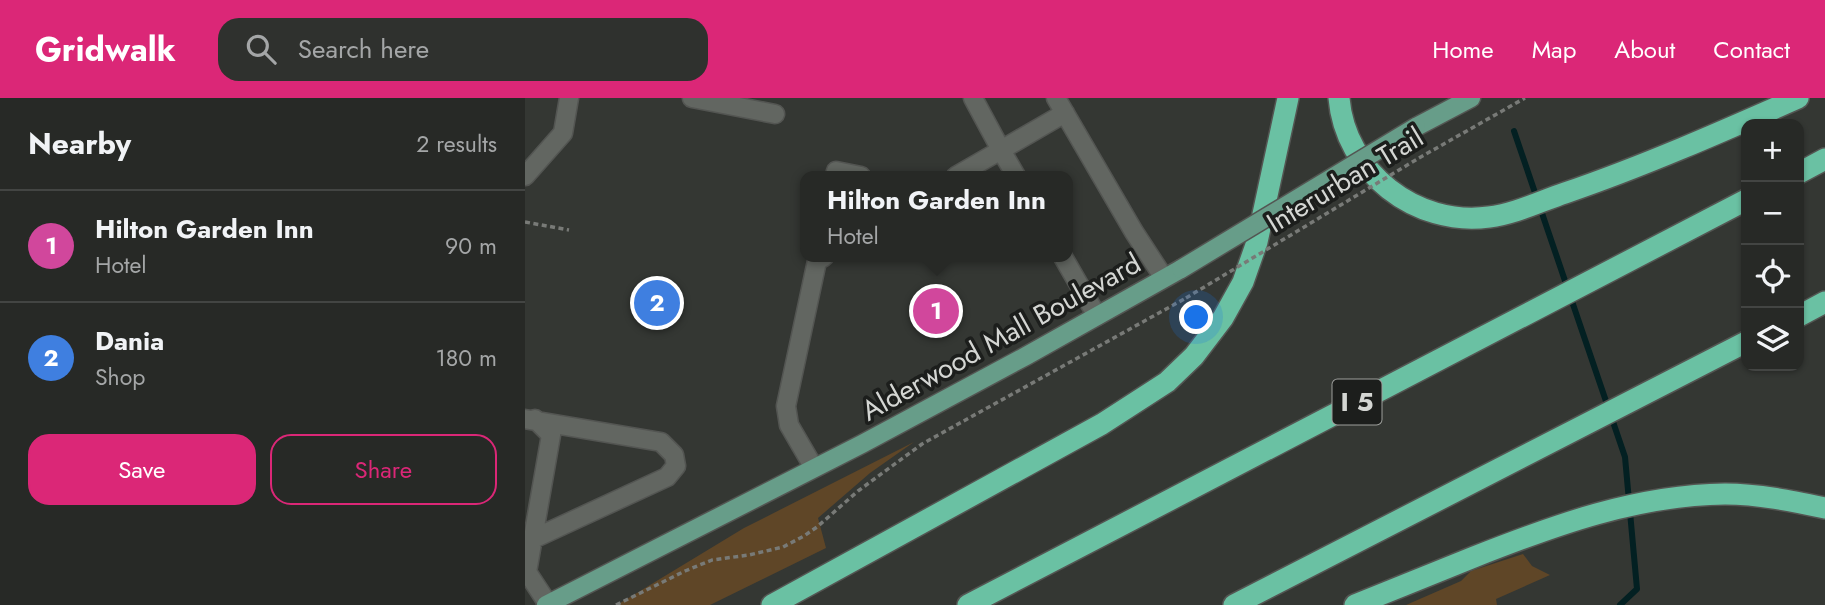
<!DOCTYPE html>
<html lang="en">
<head>
<meta charset="utf-8">
<style>
	:root { --surface:#272926; --page:#2f312e; --text:#f1f3f6; --muted:#a4a6a7; --line:#434543; --accent:#db2777 }
	body { margin:0; font-family:Jost,sans-serif; background:var(--page); color:var(--text) }
	.controls { position:absolute; right:21px; top:21px; display:grid; overflow:hidden; border-radius:14px; box-shadow:0 2px 5px #0004 }
	.controls button { width:63px; height:63px; display:grid; place-items:center; padding:0; border:0; border-bottom:2px solid var(--line); background:var(--surface); color:var(--text); font:35px sans-serif }
	.you { position:absolute; left:672px; top:220px; width:24px; height:24px; margin:-18px; border:5px solid #fff; border-radius:50%; background:#1a73e8; box-shadow:0 0 0 10px #1a73e833 }
	.badge { display:grid; place-items:center; width:46px; height:46px; border-radius:50%; background:var(--accent); color:#fff; font-size:23px; font-weight:700 }
	.pin { position:absolute; translate:-50% -50%; border:4px solid #fff; box-shadow:0 2px 7px #0006 }
	.popup { position:absolute; left:275px; top:73px; width:273px; height:91px; box-sizing:border-box; display:grid; place-content:center; border-radius:14px; background:var(--surface); filter:drop-shadow(0 2px 5px #0005); font-size:23px; white-space:nowrap; color:var(--muted) }
	.popup b { font-size:26px; color:var(--text) }
	.popup::after { content:''; position:absolute; left:50%; top:100%; margin-left:-14px; border:14px solid transparent; border-top-color:var(--surface) }
	.list { margin:0; padding:0; list-style:none }
	h2 { display:flex; justify-content:space-between; align-items:center; height:91px; margin:0; padding:0 28px; font-size:30px }
	h2 small { font-size:23px; font-weight:400; color:var(--muted) }
	.list li { display:grid; grid-template-columns:46px 1fr auto; gap:21px; align-items:center; box-sizing:border-box; height:112px; padding:0 28px; border-top:2px solid var(--line) }
	.list b { display:block; font-size:26px; white-space:nowrap }
	.list p { margin:0; font-size:23px; white-space:nowrap; color:var(--muted) }
	.list em { font-size:23px; font-style:normal; color:var(--muted) }
	.actions { display:flex; gap:14px; padding:21px 28px }
	.actions a { flex:1; padding:16px 0; border:2px solid var(--accent); border-radius:21px; text-align:center; font-size:24px; color:var(--accent) }
	.actions .main { background:var(--accent); color:#fff }
	.icon { flex:none; width:38px; height:38px; fill:none; stroke:currentColor; stroke-width:2; stroke-linecap:round; stroke-linejoin:round }
	.map { position:relative; flex:none; width:1300px; height:507px; overflow:hidden }
	header { display:flex; align-items:center; gap:42px; box-sizing:border-box; height:98px; padding:0 35px; background:var(--accent); color:#fff }
	header strong { font-size:33px }
	nav { display:flex; gap:38px; margin-inline-start:auto; font-size:24px }
	.search { width:490px; height:63px; background:var(--page); display:flex; align-items:center; gap:18px; box-sizing:border-box; padding:0 24px; border-radius:21px; color:var(--muted); font-size:26px }
	main { display:flex }
	aside { flex:1; background:var(--surface) }
	.map>svg:first-child { display:block }
	.green { fill:#5f4627 }
	.lines { fill:none; stroke-linecap:round; stroke-linejoin:round }
	.stream { stroke:#032022; stroke-width:6 }
	.minor-casing { stroke:#535552; stroke-width:21 }
	.major-casing { stroke:#535552; stroke-width:21 }
	.highway-casing { stroke:#535552; stroke-width:24 }
	.path { stroke:#787a77; stroke-width:3.5; stroke-dasharray:5 3.5; stroke-linecap:butt }
	.minor { stroke:#626661; stroke-width:18 }
	.major { stroke:#679d89; stroke-width:18 }
	.highway { stroke:#6ac1a3; stroke-width:21 }
	.major-bridge-casing { stroke:#535552; stroke-width:21; stroke-linecap:butt }
	.path-bridge { stroke:#787a77; stroke-width:3.5; stroke-dasharray:5 3.5; stroke-linecap:butt }
	.major-bridge { stroke:#679d89; stroke-width:18 }
	.labels { text-anchor:middle; dominant-baseline:central; stroke-width:7; stroke-linejoin:round; paint-order:stroke }
	.shield { fill:#1c1e1c; stroke:#9d9f9c; stroke-width:2 }
	.shield-label { font-size:26px; font-weight:bold; fill:#d4d6d3 }
	.street-label { font-size:28px; fill:#d4d6d3; stroke:#1c1e1c }
</style>
</head>
<body>
<header>
<strong>Gridwalk</strong>
<div class="search"><svg class="icon" aria-label="search" viewBox="0 0 24 24"><circle cx="10" cy="10" r="6"/><path d="M15 15l6 6"/></svg>Search here</div>
<nav><a>Home</a><a>Map</a><a>About</a><a>Contact</a></nav>
</header>
<main>
<aside>
<h2>Nearby<small>2 results</small></h2>
<ul class="list">
<li><span class="badge" style="background:#d1479c">1</span><div><b>Hilton Garden Inn</b><p>Hotel</p></div><em>90 m</em></li>
<li><span class="badge" style="background:#3f7fe0">2</span><div><b>Dania</b><p>Shop</p></div><em>180 m</em></li>
</ul>
<div class="actions"><a class="main">Save</a><a>Share</a></div>
</aside>
<div class="map">
<svg width="1300" height="507" viewBox="0 0 1300 507">
	<rect width="100%" height="100%" fill="#343733"/>
	<path class="green" d="M389,344L345,375L293,420L301,450L185,507H92L219,430Z
		M998,456L1007,468L1025,477L971,501L972,507H881L936,483L946,473Z"/>
	<g class="lines">
		<path class="stream" d="M989,33L1100,359L1112,491L1095,507"/>
		<defs>
			<path id="minor" d="M167,0L250,16
				M448,0L476,52L540,15
				M531,0L609,134L639,180
				M0,78L38,35L44,0
				M310,78L311,73L336,78
				M431,78L476,52L491,78
				M538,159L572,218
				M0,321L136,344L149,357L151,368L142,379L8,441
				M10,321L26,337L2,474L23,506
				M289,370L264,327L261,308L292,163L299,159"/>
			<path id="major" d="M891,29L946,0
				M21,507L337,346L501,258L656,171"/>
			<path id="highway" d="M814,0C820,74 891,129 964,119C990,116 1016,103 1040,95C1119,68 1196,34 1273,0
				M1274,75L1300,61
				M1274,218L1300,204
				M247,507L577,326L642,284L669,258L698,220L718,184L732,144L763,0
				M443,507L1221,102
				M709,507L1221,244
				M830,507C870,491 909,475 949,459C1030,427 1112,397 1200,396C1234,396 1267,403 1300,410"/>
		</defs>
		<use href="#minor" class="minor-casing"/>
		<use href="#major" class="major-casing"/>
		<use href="#highway" class="highway-casing"/>
		<path class="path" d="M894,60L1000,0
			M0,124L44,132
			M91,507L160,473L187,462L224,457L258,449L279,438L292,429L333,393L397,346L661,200"/>
		<use href="#minor" class="minor"/>
		<use href="#major" class="major"/>
		<use href="#highway" class="highway"/>
		<defs>
			<path id="major-bridge" d="M656,171L891,29"/>
		</defs>
		<use href="#major-bridge" class="major-bridge-casing"/>
		<path class="path-bridge" d="M661,200L894,60"/>
		<use href="#major-bridge" class="major-bridge"/>
	</g>
	<g class="labels">
		<rect class="shield" x="807.5" y="281.5" width="49" height="45" rx="5"/>
		<g class="shield-label">
			<text x="832" y="304">I 5</text>
		</g>
		<g class="street-label">
			<text transform="translate(820 82) rotate(-31)">Interurban Trail</text>
			<text transform="translate(476 239) rotate(-29)">Alderwood Mall Boulevard</text>
		</g>
	</g>
</svg>
<div class="controls">
<button>+</button>
<button>−</button>
<button><svg class="icon" aria-label="locate" viewBox="0 0 24 24"><circle cx="12" cy="12" r="6"/><path d="M12 2v4M12 18v4M2 12h4M18 12h4"/></svg></button>
<button><svg class="icon" aria-label="layers" viewBox="0 0 24 24"><path d="M12 4l9 5-9 5-9-5zM3 14l9 5 9-5"/></svg></button>
</div>
<div class="you"></div>
<div class="pin badge" style="left:411px;top:213px;background:#d1479c">1</div>
<div class="popup"><b>Hilton Garden Inn</b>Hotel</div>
<div class="pin badge" style="left:132px;top:205px;background:#3f7fe0">2</div>
</div>
</main>
</body>
</html>
